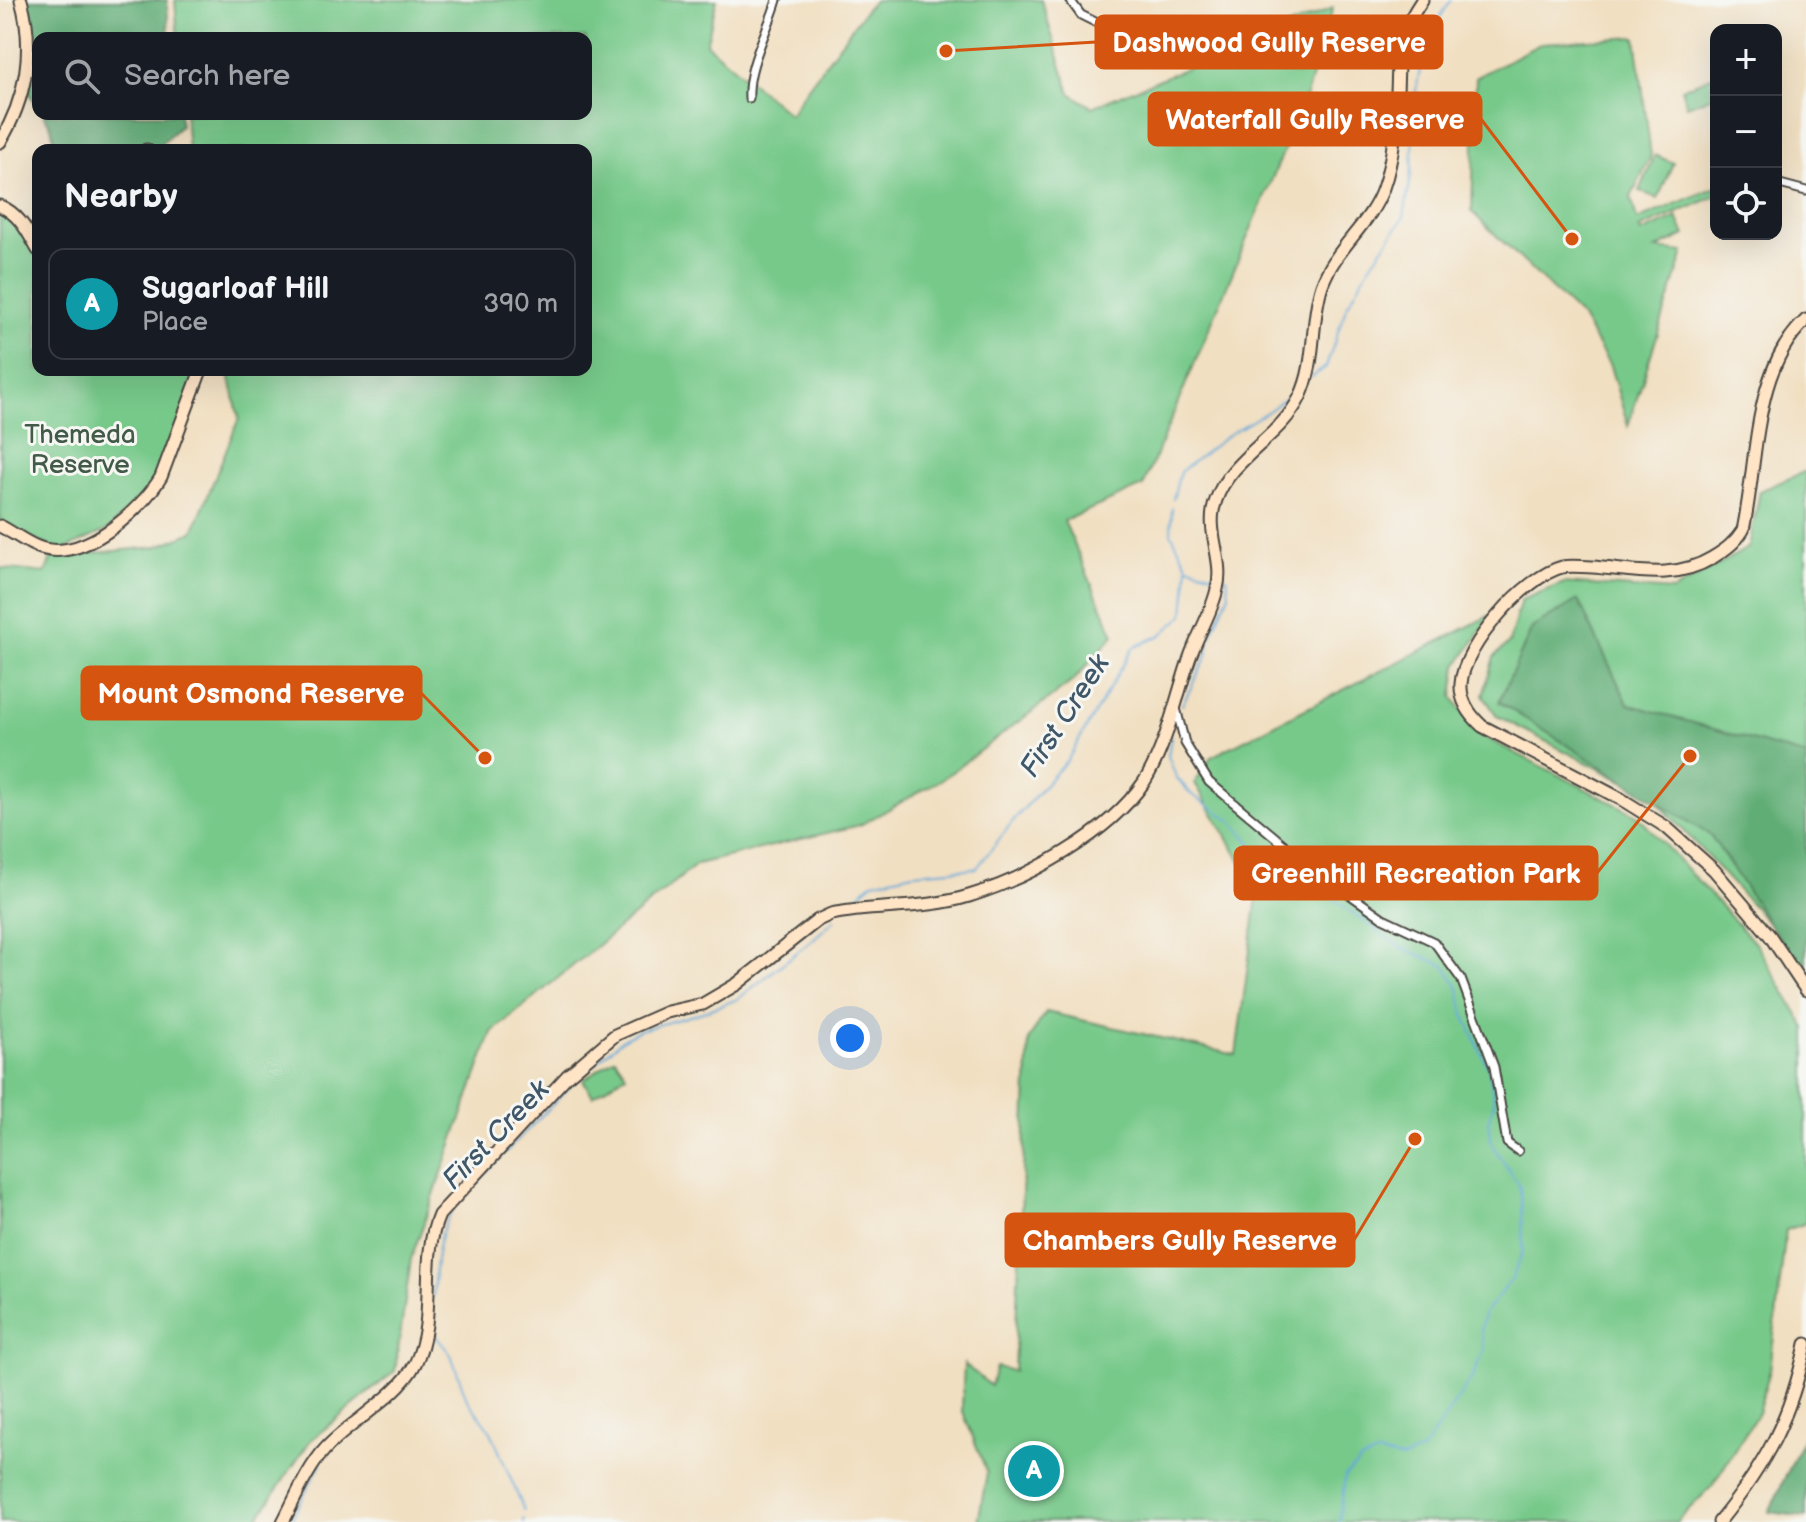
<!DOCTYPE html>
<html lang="en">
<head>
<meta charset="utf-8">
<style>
	:root { --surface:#171b24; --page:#20242c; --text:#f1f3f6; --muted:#9ea1a6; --line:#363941; --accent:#d93025 }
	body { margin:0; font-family:"Balsamiq Sans",sans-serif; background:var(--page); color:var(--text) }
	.controls { position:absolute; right:24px; top:24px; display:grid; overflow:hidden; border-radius:16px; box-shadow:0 8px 32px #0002 }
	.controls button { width:72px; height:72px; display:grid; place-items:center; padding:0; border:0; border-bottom:2px solid var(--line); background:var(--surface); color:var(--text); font:40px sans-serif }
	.you { position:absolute; left:850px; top:1038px; width:28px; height:28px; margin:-20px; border:6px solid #fff; border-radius:50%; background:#1a73e8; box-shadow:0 0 0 12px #1a73e833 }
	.badge { display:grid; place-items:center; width:52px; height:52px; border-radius:50%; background:var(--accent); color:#fff; font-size:26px; font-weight:700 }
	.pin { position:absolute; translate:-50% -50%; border:4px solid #fff; box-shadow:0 2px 8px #0006 }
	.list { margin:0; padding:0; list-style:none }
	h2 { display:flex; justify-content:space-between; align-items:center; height:104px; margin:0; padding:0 32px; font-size:34px }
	h2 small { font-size:26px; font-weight:400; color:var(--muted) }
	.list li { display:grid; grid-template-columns:52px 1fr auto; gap:24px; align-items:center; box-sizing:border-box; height:112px; margin:0 16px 16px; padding:0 16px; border:2px solid var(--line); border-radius:16px }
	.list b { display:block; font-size:30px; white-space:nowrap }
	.list p { margin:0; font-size:26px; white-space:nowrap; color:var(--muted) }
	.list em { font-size:26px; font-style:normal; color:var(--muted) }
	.icon { flex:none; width:44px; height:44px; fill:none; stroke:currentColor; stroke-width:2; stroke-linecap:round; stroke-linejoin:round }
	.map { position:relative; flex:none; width:1806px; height:1522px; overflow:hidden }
	.search { position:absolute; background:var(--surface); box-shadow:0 8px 32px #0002; left:32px; top:32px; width:560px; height:88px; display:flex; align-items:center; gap:20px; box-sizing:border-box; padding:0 28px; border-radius:16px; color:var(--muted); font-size:30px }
	.panel { position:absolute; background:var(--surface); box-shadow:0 8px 32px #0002; left:32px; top:144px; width:560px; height:232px; border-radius:16px }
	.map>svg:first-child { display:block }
	.green { fill:#77c98a; stroke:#517a5a; stroke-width:2 }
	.forest { fill:#61ad76; stroke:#466c50; stroke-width:2 }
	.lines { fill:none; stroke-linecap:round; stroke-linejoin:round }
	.stream { stroke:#63a8d9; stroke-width:2 }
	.street-casing { stroke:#494642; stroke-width:11 }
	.secondary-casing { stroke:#494642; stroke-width:15 }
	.street { stroke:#fff; stroke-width:7 }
	.secondary { stroke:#ffe4c6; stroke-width:11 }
	.labels { text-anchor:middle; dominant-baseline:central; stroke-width:6; stroke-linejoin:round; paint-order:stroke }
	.park-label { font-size:26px; fill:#425a48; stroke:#f6f6f2 }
	.water-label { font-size:28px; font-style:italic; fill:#3f5768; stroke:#f6f6f2 }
	.leader { fill:none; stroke:#d5540f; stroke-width:3 }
	.callout-dot { fill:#d5540f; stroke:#f6f6f2; stroke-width:3 }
	.callout { fill:#d5540f; stroke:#d5540f; stroke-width:3 }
	.callout-label { font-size:28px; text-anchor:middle; font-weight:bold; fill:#fff }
</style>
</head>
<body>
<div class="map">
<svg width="1806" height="1522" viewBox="0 0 1806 1522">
	<rect width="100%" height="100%" fill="#f6f6f2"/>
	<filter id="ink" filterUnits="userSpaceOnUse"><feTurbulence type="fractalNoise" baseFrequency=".0125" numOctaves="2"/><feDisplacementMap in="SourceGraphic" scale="16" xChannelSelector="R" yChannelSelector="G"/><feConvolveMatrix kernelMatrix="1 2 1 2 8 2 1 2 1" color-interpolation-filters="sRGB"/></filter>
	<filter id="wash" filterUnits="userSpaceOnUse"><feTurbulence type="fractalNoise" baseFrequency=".006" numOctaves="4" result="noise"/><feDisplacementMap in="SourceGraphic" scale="32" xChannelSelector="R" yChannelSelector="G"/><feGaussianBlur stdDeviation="1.8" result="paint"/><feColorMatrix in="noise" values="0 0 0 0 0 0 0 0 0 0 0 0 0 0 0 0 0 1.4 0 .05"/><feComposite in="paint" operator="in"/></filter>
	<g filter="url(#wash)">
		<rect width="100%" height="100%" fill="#f1dfc1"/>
		<path class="green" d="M175,0H717L706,44L790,115L800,98L866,9L875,0H1041L1070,93L1092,107L1333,8L1303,105L1143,486L1064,521L1114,635L1074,680L941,780L860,825L697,864L492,1032L411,1259L395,1371L310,1441L255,1522H0V568L45,573L52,557L156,547L193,532L239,418L228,370H586V150H188L185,114H586V38H178Z
			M1636,37L1651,156L1631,197L1637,220L1716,187V196L1639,229L1641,233L1677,217L1685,235L1656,249L1684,252L1628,426L1610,366L1582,318L1472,212L1476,77L1542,43Z
			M1716,75V95L1687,106L1681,89Z
			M1655,155L1673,163L1658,199L1640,191Z
			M0,206L38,250V370H200L161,477L108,530L61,551L0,526Z
			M1806,471V982L1776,931L1652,796L1497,716L1483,695L1494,657L1509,643L1521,600L1564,583L1673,591L1749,547L1760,491Z
			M1493,614L1457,666L1453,697L1478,734L1637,815L1756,944L1806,1028V1223L1786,1230L1770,1370L1758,1413L1712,1486L1676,1522H978L987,1473L962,1409L964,1364L991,1386L996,1367L1014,1371L1029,1039L1046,1012L1236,1055L1258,890L1195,783L1211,757Z
			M615,1058L626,1074L593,1096L583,1080Z"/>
		<path class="forest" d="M21,0H167L169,38H38V107L23,85L28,56Z
			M43,114H179L181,125L155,150H56L51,126Z
			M1578,600L1628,704L1806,756V979L1711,836L1499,702L1532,628Z
			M1806,1433V1517L1769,1512Z"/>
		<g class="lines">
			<path class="stream" d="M1312,377L1326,367L1346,308L1368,269L1404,217L1412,169L1416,90L1426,40L1451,0
				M1173,499L1180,472L1228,435L1270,410L1295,391
				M1188,566L1216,575
				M1182,705L1207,656L1209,640L1229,594L1227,578L1222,577
				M1171,737L1168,756L1176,777L1191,794L1232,821L1268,863L1305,886L1323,891L1398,946L1445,966L1458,986L1464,1014L1489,1070L1494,1103L1488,1122L1492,1145L1519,1185L1522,1203L1523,1251L1512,1279L1484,1314L1481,1331L1484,1349L1473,1376L1423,1450L1403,1459L1378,1454L1360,1461L1345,1476L1339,1522
				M847,904L873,882L913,873L977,868L1013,821L1068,759L1133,648L1161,635L1184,615L1188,566L1171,533L1172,508
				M466,1193L575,1081L624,1038L640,1030L697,1014L738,999L810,942L834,920
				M433,1297C436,1260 435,1231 459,1201
				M431,1330L451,1355L467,1399L491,1432L524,1510
				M524,1519V1522
				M290,1522L321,1463"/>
		</g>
	</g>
	<g filter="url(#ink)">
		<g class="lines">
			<defs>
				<path id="street" d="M1070,0L1081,15L1117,33L1128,36L1171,30H1202
					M1171,30L1173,45
					M749,98C747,66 768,31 777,0
					M1776,183L1806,191
					M1176,708L1185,743L1209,782L1312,868L1383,918L1434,942L1461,979L1494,1067L1507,1143L1518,1151"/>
				<path id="secondary" d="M0,142C26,99 35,49 21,0
					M146,150H147
					M0,206C20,214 28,233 38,250
					M1806,320C1752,369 1758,463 1743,530C1735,543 1725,550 1712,558C1674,581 1634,570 1592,567C1582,567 1572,565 1562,567C1526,576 1463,646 1461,684C1460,702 1470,715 1482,726L1621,799L1666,827L1714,870L1770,936L1806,990
					M0,526C16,534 32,548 50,550C90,555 142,509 161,477L201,370
					M283,1522C296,1497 307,1469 326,1448C351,1421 398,1397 415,1364C438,1317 419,1261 439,1215L567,1076L615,1035L667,1012L703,1004L737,984L818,920L831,914C876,905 924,910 969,896C1028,878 1109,834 1144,782C1167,746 1176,697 1190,657C1198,634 1212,612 1217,589C1225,559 1204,530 1216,500C1231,457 1280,438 1300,397C1317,362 1310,320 1322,285C1335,248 1371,224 1383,188C1394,157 1396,123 1397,92C1398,74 1397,55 1402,38C1407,24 1414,12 1422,0
					M1719,1522C1766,1464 1791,1418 1806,1344"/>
			</defs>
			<use href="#street" class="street-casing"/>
			<use href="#secondary" class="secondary-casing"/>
			<use href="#street" class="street"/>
			<use href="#secondary" class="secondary"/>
		</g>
	</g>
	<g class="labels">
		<g class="park-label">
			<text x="80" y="435">Themeda<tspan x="80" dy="30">Reserve</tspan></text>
		</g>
		<g class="water-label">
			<text transform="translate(1065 716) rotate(-57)">First Creek</text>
			<text transform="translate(496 1135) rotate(-46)">First Creek</text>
		</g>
	</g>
	<path class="leader" d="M946 51L1096 42M1572 239L1481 119M485 758L421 693M1690 756L1597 873M1415 1139L1354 1240"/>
	<g class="callout-dot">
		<circle cx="946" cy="51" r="8"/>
		<circle cx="1572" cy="239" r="8"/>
		<circle cx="485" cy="758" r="8"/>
		<circle cx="1690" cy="756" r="8"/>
		<circle cx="1415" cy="1139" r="8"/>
	</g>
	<g class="callout">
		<rect x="1096" y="16" width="346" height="52" rx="8"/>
		<rect x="1149" y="93" width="332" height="52" rx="8"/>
		<rect x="82" y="667" width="339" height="52" rx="8"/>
		<rect x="1235" y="847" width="362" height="52" rx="8"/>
		<rect x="1006" y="1214" width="348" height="52" rx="8"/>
	</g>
	<g class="callout-label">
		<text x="1269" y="52">Dashwood Gully Reserve</text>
		<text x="1315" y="129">Waterfall Gully Reserve</text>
		<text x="251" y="703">Mount Osmond Reserve</text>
		<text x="1416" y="883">Greenhill Recreation Park</text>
		<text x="1180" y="1250">Chambers Gully Reserve</text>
	</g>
</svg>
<div class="controls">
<button>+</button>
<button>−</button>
<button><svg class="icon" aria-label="locate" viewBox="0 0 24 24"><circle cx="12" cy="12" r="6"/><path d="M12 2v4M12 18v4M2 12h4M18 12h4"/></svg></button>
</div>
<div class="you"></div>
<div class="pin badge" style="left:1034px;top:1471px;background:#0f9aa8">A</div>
<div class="search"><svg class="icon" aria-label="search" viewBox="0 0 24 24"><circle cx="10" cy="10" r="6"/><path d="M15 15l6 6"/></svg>Search here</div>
<section class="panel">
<h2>Nearby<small></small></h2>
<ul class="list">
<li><span class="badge" style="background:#0f9aa8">A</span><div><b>Sugarloaf Hill</b><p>Place</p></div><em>390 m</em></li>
</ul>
</section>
</div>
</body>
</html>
